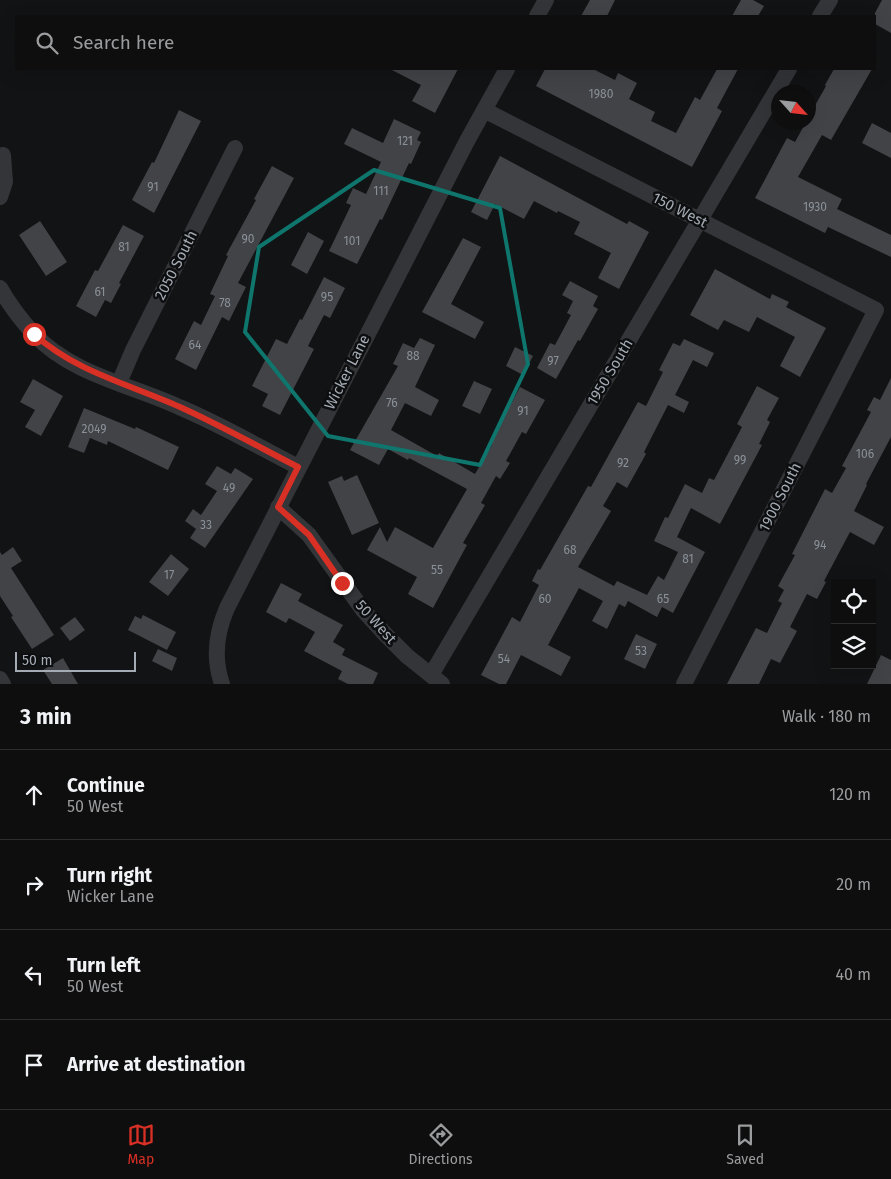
<!DOCTYPE html>
<html lang="en">
<head>
<meta charset="utf-8">
<style>
	:root { --surface:#0e0e0f; --page:#171718; --text:#f1f3f6; --muted:#9b9c9e; --line:#2e2e2f; --accent:#d93025 }
	body { margin:0; font-family:"Fira Sans",sans-serif; background:var(--page); color:var(--text) }
	.controls { position:absolute; right:15px; bottom:15px; display:grid; overflow:hidden; border-radius:0px; box-shadow:0 5px 20px #0002 }
	.controls button { width:45px; height:45px; display:grid; place-items:center; padding:0; border:0; border-bottom:1px solid var(--line); background:var(--surface); color:var(--text); font:25px sans-serif }
	.compass { position:absolute; left:771px; top:85px; width:45px; height:45px; border-radius:50%; background:var(--surface); box-shadow:0 5px 20px #0002; rotate:117deg }
	.scale { position:absolute; left:15px; bottom:12px; width:121px; box-sizing:border-box; padding-left:5px; border:2px solid #a4abb4; border-top:0; font-size:14px; line-height:18px; white-space:nowrap; color:#a4abb4; -webkit-text-stroke:4px #0d0e0f; paint-order:stroke }
	.stop { position:absolute; width:15px; height:15px; margin:-11px; border:4px solid #d93025; border-radius:50%; background:#fff }
	.stop.end { background:#d93025; border-color:#fff; box-shadow:0 1px 5px #0008 }
	.list { margin:0; padding:0; list-style:none }
	h2 { display:flex; justify-content:space-between; align-items:center; height:65px; margin:0; padding:0 20px; font-size:21px }
	h2 small { font-size:16px; font-weight:400; color:var(--muted) }
	.list li { display:grid; grid-template-columns:32px 1fr auto; gap:15px; align-items:center; box-sizing:border-box; height:90px; padding:0 20px; border-top:1px solid var(--line) }
	.list b { display:block; font-size:19px; white-space:nowrap }
	.list p { margin:0; font-size:16px; white-space:nowrap; color:var(--muted) }
	.list em { font-size:16px; font-style:normal; color:var(--muted) }
	.icon { flex:none; width:28px; height:28px; fill:none; stroke:currentColor; stroke-width:2; stroke-linecap:round; stroke-linejoin:round }
	.map { position:relative; flex:none; width:891px; height:684px; overflow:hidden }
	.search { position:absolute; background:var(--surface); box-shadow:0 5px 20px #0002; left:15px; right:15px; top:15px; height:55px; display:flex; align-items:center; gap:12px; box-sizing:border-box; padding:0 18px; border-radius:0px; color:var(--muted); font-size:19px }
	.sheet { height:425px; background:var(--surface) }
	nav { display:flex; justify-content:space-around; align-items:center; box-sizing:border-box; height:70px; border-top:1px solid var(--line); background:var(--surface); font-size:14px; color:var(--muted) }
	nav a { display:grid; justify-items:center; gap:2px }
	nav .on { color:var(--accent) }
	.map>svg:first-child { display:block }
	.building { fill:#414347 }
	.lines { fill:none; stroke-linecap:round; stroke-linejoin:round }
	.street { stroke:#343539; stroke-width:16 }
	.route { stroke:#d93025; stroke-width:6 }
	.marked { fill:none; stroke:#0f766e; stroke-width:4; stroke-linejoin:round }
	.labels { text-anchor:middle; dominant-baseline:central; stroke-width:5; stroke-linejoin:round; paint-order:stroke }
	.number-label { font-size:12px; fill:#8b9199 }
	.street-label { font-size:15px; fill:#a4abb4; stroke:#0d0e0f }
</style>
</head>
<body>
<div class="map">
<svg width="891" height="684" viewBox="0 0 891 684">
	<rect width="100%" height="100%" fill="#121314"/>
	<path class="building" d="M590,0H615L607,16H581Z
		M741,0H753L764,6L758,16H732Z
		M882,0H891V33L875,24V13Z
		M390,69H458L435,113L412,101L421,85Z
		M545,69H593L615,80L618,73L637,83L629,99L655,112L651,121L676,133L695,97L700,100L717,69H738L717,108L722,111L692,167L536,86Z
		M834,69H872L831,140L822,135L798,177L842,199L837,209L891,235V257L828,227L825,233L755,198L787,138L795,142L806,122H808V118L826,86L825,85Z
		M179,110L201,121L154,213L132,200L152,162L154,163Z
		M394,119L421,132L417,140L421,142L411,164L409,163L382,220L380,219L357,264L329,251L351,205L346,203L353,188L366,194L381,162L344,144L352,128L383,143Z
		M872,123L891,133V158L862,143Z
		M500,156L627,224L629,221L649,232L619,289L598,278L611,253L574,234L580,222L558,211L557,213L534,201L524,219L495,204L487,220L471,212Z
		M272,166L294,178L238,283L246,287L229,321L222,317L196,370L175,359L194,321L201,325L215,296L210,294L228,256L226,255L256,200L254,199Z
		M40,221L67,262L46,276L19,235Z
		M123,225L144,236L119,283L121,284L111,303L105,300L96,317L76,306L95,270L98,271Z
		M308,232L324,241L307,274L291,265Z
		M463,238L481,247L451,304L484,322L475,339L422,312Z
		M715,269L770,299L772,294L789,302L786,307L826,328L800,377L780,366L795,337L757,317L749,332L724,320L718,330L690,315Z
		M324,277L345,288L330,318L324,315L308,346L314,349L280,415L262,406L268,394L252,386L276,339L287,344L300,319L302,320Z
		M570,281L598,296L593,306L598,309L580,341L578,340L556,379L537,368L550,343L555,345L571,315L567,313L573,301L562,295Z
		M420,338L435,345L415,387L439,400L431,416L405,403L391,430L437,456L439,453L475,474L492,445L490,443L520,387L545,400L526,434L522,432L506,461L510,463L500,479L496,476L481,503L485,505L463,543L467,545L433,608L408,594L417,577L367,550L380,527L387,542L395,527L433,548L467,489L409,458L408,460L388,449L379,465L350,450L398,366L393,364L403,343L414,348Z
		M684,339L714,353L707,367L693,360L675,395L689,402L684,413L668,405L644,452L646,454L627,488L617,482L603,506L611,511L578,567L614,586L617,581L647,595L658,576L664,580L678,552L654,541L665,517L668,518L685,484L702,493L709,478L714,480L742,427L737,424L757,386L779,398L767,420L770,422L759,444L762,445L720,524L691,508L677,537L705,552L673,613L662,607L657,617L628,601L625,607L619,604L607,629L592,621L603,601L579,588L548,645L571,657L561,676L521,655L506,684H499L481,675L512,617L520,622L539,585L532,581L538,569L540,570L588,486L591,487L638,402L646,406L663,372L659,370L673,343L680,346Z
		M515,347L533,356L523,375L506,366Z
		M891,378V437L866,484L867,485L854,511L884,527L874,545L850,532L824,581L826,582L817,599L807,594L790,627L797,631L780,663L771,659L759,684H727L756,628L767,633L782,603L778,601L784,590L778,586L795,555L792,554L825,489L832,493L846,468L842,466L871,412L867,410L874,397L880,400Z
		M33,379L63,396L41,436L25,427L35,410L20,402Z
		M474,381L492,389L480,414L462,406Z
		M84,408L135,429L136,427L179,447L168,470L108,441L107,445L90,438L84,453L68,447Z
		M217,466L231,474L235,468L253,479L205,548L190,538L196,529L185,521L193,509L201,515L217,491L205,484Z
		M357,475L379,523L352,535L328,482L342,476L344,481Z
		M13,547L22,561L11,568L54,635L32,649L11,617L13,616L0,596V552L2,555Z
		M171,554L189,569L168,596L149,582Z
		M281,583L302,594L298,601L343,625L333,642L345,649L342,655L378,673L373,684H348L338,679L342,671L304,651L315,632L289,618L286,623L266,612Z
		M143,615L176,632L167,650L128,630L135,616L141,619Z
		M75,617L85,630L70,641L60,628Z
		M636,634L657,644L645,669L624,659Z
		M158,649L177,658L172,671L152,661Z
		M881,655L891,660V684H867Z
		M63,658L78,684H52L43,670Z"/>
	<g class="lines">
		<path class="street" d="M537,16L546,0
			M820,16L830,0
			M484,110L876,310L684,684
			M0,197L5,182L3,155
			M0,288C9,304 21,320 34,334C71,374 131,385 179,407C220,424 259,447 298,467
			M119,383L133,350L235,148
			M278,507L309,535L363,610L385,634L407,656L442,684
			M431,675L789,69
			M0,679L3,684
			M222,684C213,658 216,633 227,608L467,141L507,69"/>
	</g>
	<g class="lines">
		<path class="route" d="M34,334C76,372 129,384 180,407C220,425 259,447 298,467L278,507L309,535L342,583"/>
	</g>
	<path class="marked" d="M374,170L500,208L528,364L480,465L328,436L245,332L259,247Z"/>
	<g class="labels">
		<g class="number-label">
			<text x="601" y="94">1980</text>
			<text x="405" y="141">121</text>
			<text x="153" y="187">91</text>
			<text x="381" y="191">111</text>
			<text x="815" y="207">1930</text>
			<text x="248" y="239">90</text>
			<text x="352" y="241">101</text>
			<text x="124" y="247">81</text>
			<text x="100" y="292">61</text>
			<text x="327" y="297">95</text>
			<text x="225" y="303">78</text>
			<text x="195" y="345">64</text>
			<text x="413" y="356">88</text>
			<text x="553" y="361">97</text>
			<text x="392" y="403">76</text>
			<text x="523" y="411">91</text>
			<text x="94" y="429">2049</text>
			<text x="865" y="454">106</text>
			<text x="740" y="460">99</text>
			<text x="623" y="463">92</text>
			<text x="229" y="488">49</text>
			<text x="206" y="525">33</text>
			<text x="820" y="545">94</text>
			<text x="570" y="550">68</text>
			<text x="688" y="559">81</text>
			<text x="437" y="570">55</text>
			<text x="169" y="575">17</text>
			<text x="545" y="599">60</text>
			<text x="663" y="599">65</text>
			<text x="641" y="651">53</text>
			<text x="504" y="659">54</text>
		</g>
		<g class="street-label">
			<text transform="translate(680 210) rotate(27)">150 West</text>
			<text transform="translate(176 265) rotate(-63)">2050 South</text>
			<text transform="translate(347 372) rotate(-63)">Wicker Lane</text>
			<text transform="translate(610 372) rotate(-59)">1950 South</text>
			<text transform="translate(780 497) rotate(-63)">1900 South</text>
			<text transform="translate(376 622) rotate(48)">50 West</text>
		</g>
	</g>
</svg>
<div class="controls">
<button><svg class="icon" aria-label="locate" viewBox="0 0 24 24"><circle cx="12" cy="12" r="6"/><path d="M12 2v4M12 18v4M2 12h4M18 12h4"/></svg></button>
<button><svg class="icon" aria-label="layers" viewBox="0 0 24 24"><path d="M12 4l9 5-9 5-9-5zM3 14l9 5 9-5"/></svg></button>
</div>
<svg class="compass" viewBox="-18 -18 36 36"><path d="M0-13l5 13h-10z" fill="#e53935"/><path d="M0 13l5-13h-10z" fill="#9b9c9e"/></svg>
<div class="scale">50 m</div>
<div class="stop" style="left:34px;top:334px"></div>
<div class="stop end" style="left:342px;top:583px"></div>
<div class="search"><svg class="icon" aria-label="search" viewBox="0 0 24 24"><circle cx="10" cy="10" r="6"/><path d="M15 15l6 6"/></svg>Search here</div>
</div>
<section class="sheet">
<h2>3 min<small>Walk · 180 m</small></h2>
<ul class="list">
<li><svg class="icon" aria-label="ahead" viewBox="0 0 24 24"><path d="M12 20V5M6 11l6-6 6 6"/></svg><div><b>Continue</b><p>50 West</p></div><em>120 m</em></li>
<li><svg class="icon" aria-label="right" viewBox="0 0 24 24"><path d="M7 20v-9h11M14 6l5 5-5 5"/></svg><div><b>Turn right</b><p>Wicker Lane</p></div><em>20 m</em></li>
<li><svg class="icon" aria-label="left" viewBox="0 0 24 24"><path d="M17 20v-9H6M10 6l-5 5 5 5"/></svg><div><b>Turn left</b><p>50 West</p></div><em>40 m</em></li>
<li><svg class="icon" aria-label="arrive" viewBox="0 0 24 24"><path d="M6 21V4h12l-3 4 3 4H6"/></svg><div><b>Arrive at destination</b></div></li>
</ul>
</section>
<nav>
<a class="on"><svg class="icon" aria-label="map" viewBox="0 0 24 24"><path d="M3 6l6-2 6 2 6-2v14l-6 2-6-2-6 2zM9 4v14M15 6v14"/></svg>Map</a>
<a><svg class="icon" aria-label="directions" viewBox="0 0 24 24"><path d="M12 3l9 9-9 9-9-9zM9 14v-3h6M13 9l2 2-2 2"/></svg>Directions</a>
<a><svg class="icon" aria-label="saved" viewBox="0 0 24 24"><path d="M7 4h10v16l-5-4-5 4z"/></svg>Saved</a>
</nav>
</body>
</html>
